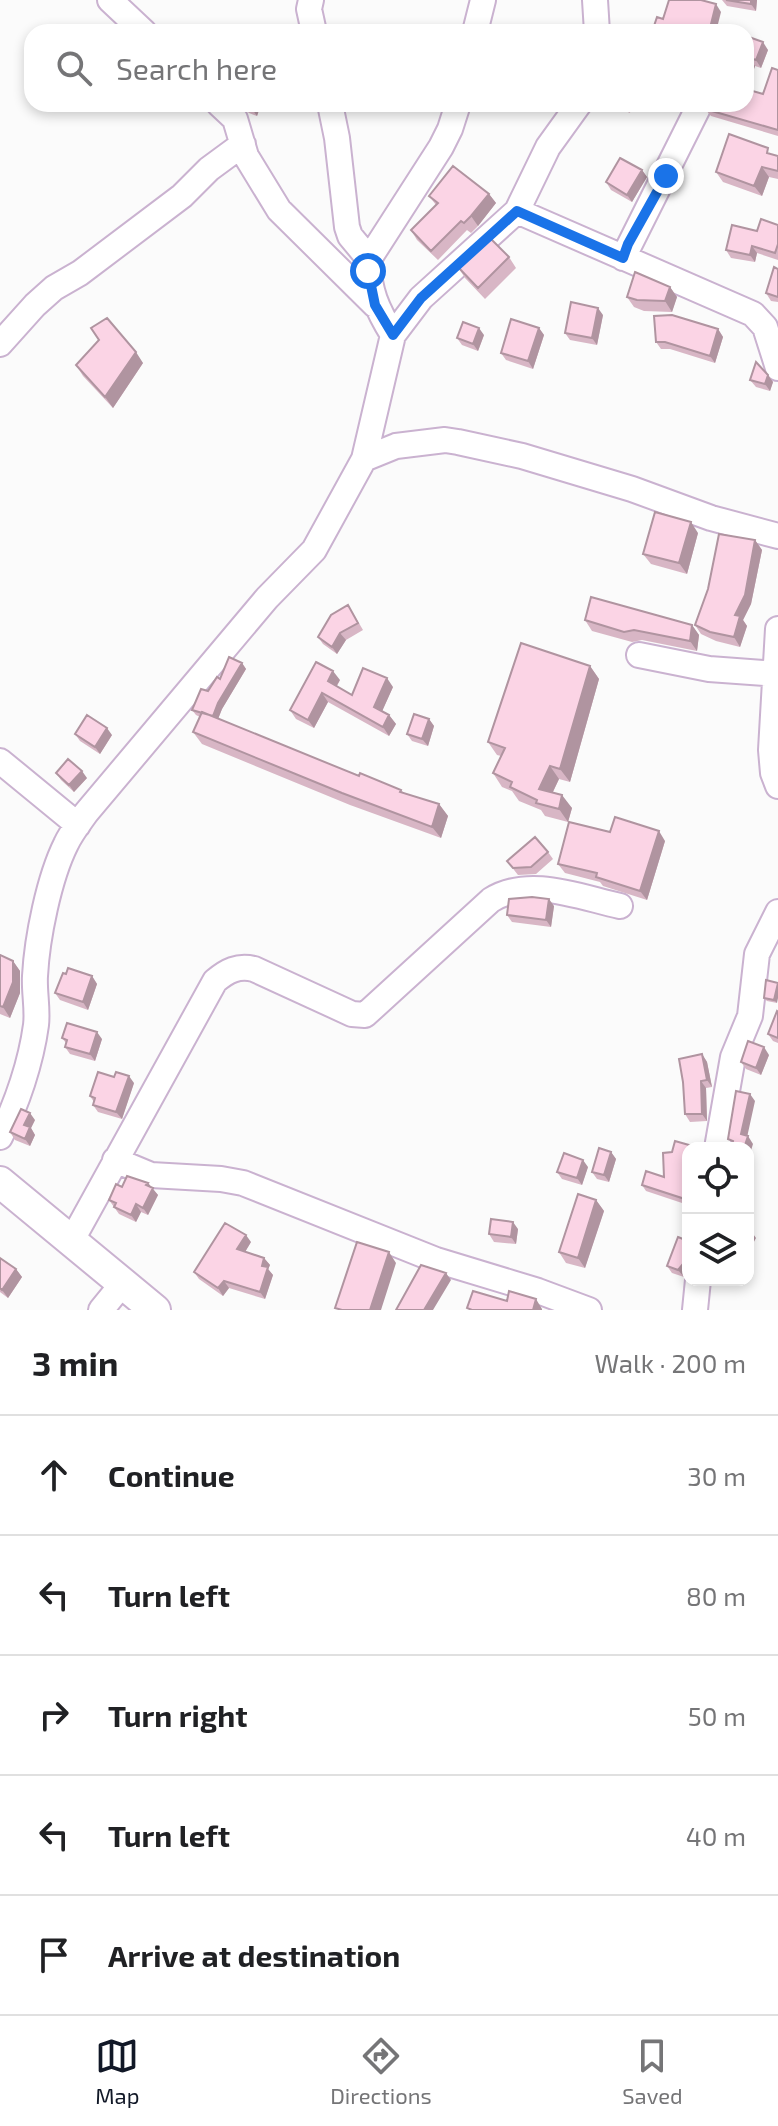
<!DOCTYPE html>
<html lang="en">
<head>
<meta charset="utf-8">
<style>
	:root { --surface:#fff; --page:#f2f2f2; --text:#202124; --muted:#757577; --line:#e0e0e0; --accent:#111827 }
	body { margin:0; font-family:"Exo 2",sans-serif; background:var(--page); color:var(--text) }
	.controls { position:absolute; right:24px; bottom:24px; display:grid; overflow:hidden; border-radius:16px; box-shadow:0 4px 12px #0003 }
	.controls button { width:72px; height:72px; display:grid; place-items:center; padding:0; border:0; border-bottom:2px solid var(--line); background:var(--surface); color:var(--text); font:40px sans-serif }
	.stop { position:absolute; width:24px; height:24px; margin:-18px; border:6px solid #1a73e8; border-radius:50%; background:#fff }
	.stop.end { background:#1a73e8; border-color:#fff; box-shadow:0 2px 8px #0008 }
	.list { margin:0; padding:0; list-style:none }
	h2 { display:flex; justify-content:space-between; align-items:center; height:104px; margin:0; padding:0 32px; font-size:34px }
	h2 small { font-size:26px; font-weight:400; color:var(--muted) }
	.list li { display:grid; grid-template-columns:52px 1fr auto; gap:24px; align-items:center; box-sizing:border-box; height:120px; padding:0 32px; border-top:2px solid var(--line) }
	.list b { display:block; font-size:30px; white-space:nowrap }
	.list em { font-size:26px; font-style:normal; color:var(--muted) }
	.icon { flex:none; width:44px; height:44px; fill:none; stroke:currentColor; stroke-width:2; stroke-linecap:round; stroke-linejoin:round }
	.map { position:relative; flex:none; width:778px; height:1310px; overflow:hidden }
	.search { position:absolute; background:var(--surface); box-shadow:0 4px 12px #0003; left:24px; right:24px; top:24px; height:88px; display:flex; align-items:center; gap:20px; box-sizing:border-box; padding:0 28px; border-radius:24px; color:var(--muted); font-size:30px }
	.sheet { height:704px; background:var(--surface) }
	nav { display:flex; justify-content:space-around; align-items:center; box-sizing:border-box; height:112px; border-top:2px solid var(--line); background:var(--surface); font-size:22px; color:var(--muted) }
	nav a { display:grid; justify-items:center; gap:4px }
	nav .on { color:var(--accent) }
	.map>svg:first-child { display:block }
	.lines { fill:none; stroke-linecap:round; stroke-linejoin:round }
	.minor-casing { stroke:#cab2d0; stroke-width:28 }
	.major-casing { stroke:#cab2d0; stroke-width:34 }
	.minor { stroke:#fff; stroke-width:24 }
	.major { stroke:#fff; stroke-width:30 }
	.wall { fill:#d8b6c5 }
	.shaded-wall { fill:#b094a0 }
	.building { fill:#fbd4e5; stroke:#b094a0; stroke-width:2 }
	.route { stroke:#1a73e8; stroke-width:10 }
</style>
</head>
<body>
<div class="map">
<svg width="778" height="1310" viewBox="0 0 778 1310">
	<rect width="100%" height="100%" fill="#fbfbfb"/>
	<g class="lines">
		<defs>
			<path id="minor" d="M110,0L144,32
				M311,0L309,9L314,32
				M595,0L597,32
				M475,32L483,0
				M219,104L235,119L246,156L279,210L375,305
				M330,104L337,138L347,227L350,236L369,259
				M517,211L753,314L765,327L778,368
				M623,258L700,104
				M393,335C378,311 367,288 369,259L441,147L450,129L458,104
				M0,344L35,305L54,288L80,273L182,196L209,169L243,144
				M364,459L393,335L421,298L517,211L548,147L579,104
				M778,629L771,750L773,773L778,786
				M639,655L709,669L777,674
				M0,761L78,825
				M0,1137C17,1104 31,1062 36,1025C38,1009 34,992 35,976C37,938 49,878 66,844C71,833 79,823 86,813L267,598L314,550L364,459L396,446L445,440L458,442L522,456L632,489L711,518L778,536
				M717,1148L733,1057L750,1016L757,954L778,912
				M115,1160L151,1175L221,1179L243,1183L436,1260L538,1291L589,1310
				M72,1240L215,981C227,971 238,965 254,969L352,1014L365,1015L491,900C529,876 579,897 620,906
				M101,1310L123,1283
				M695,1310L698,1280"/>
			<path id="major" d="M0,1182L155,1310"/>
		</defs>
		<use href="#minor" class="minor-casing"/>
		<use href="#major" class="major-casing"/>
		<use href="#minor" class="minor"/>
		<use href="#major" class="major"/>
	</g>
	<path class="wall" d="M722,0H757L756,11L727,6Z
		M746,36L768,50L761,68L755,66L747,89L763,94L778,70V136L711,116L705,109L746,104Z
		M240,104H261L257,116L249,113Z
		M623,104H643L629,113Z
		M772,154L778,156V179L769,177L762,196L723,182L716,172Z
		M642,170L647,177L632,202L611,190L606,182Z
		M489,194L496,203L478,226L471,233L467,230L438,260L417,240L411,230L436,205L429,196Z
		M778,225V260L757,253L755,262L731,258L726,250L757,231Z
		M509,257L516,268L485,299L465,278L458,267Z
		M778,269V302L771,301L766,293Z
		M670,287L677,297L672,312L644,311L634,307L627,297Z
		M603,315L597,345L570,340L565,333Z
		M539,328L544,335L533,369L506,360L501,353Z
		M718,329L723,337L715,363L670,349H661L656,342Z
		M484,335L478,351L462,345L457,338Z
		M99,340L143,363L113,408L83,376L76,365Z
		M768,375L773,382L770,391L756,387L750,380Z
		M698,533L687,574L651,564L643,554Z
		M755,540L762,550L751,604L743,620L747,626L740,647L716,641L701,634L695,625Z
		M353,613L363,630L346,640L337,654L323,644L318,637Z
		M585,620L692,625L699,635L697,651L642,640L632,642L592,631Z
		M242,663L246,669L222,709L218,719L359,776L401,790L404,793L439,804L448,816L441,838L350,805L202,744L193,732L200,717L196,715L192,710L220,679Z
		M590,666L599,679L570,782L559,779L553,792L572,808L568,822L545,816L541,810L519,801L512,791L502,787L493,773L501,756L497,755L488,742Z
		M340,680L337,686L352,695L393,687L382,711L389,715L396,724L389,736L328,702L314,728L296,719L290,710Z
		M429,719L434,726L428,746L412,741L407,734Z
		M75,734L112,735L100,754L80,741Z
		M56,773L87,778L74,792L61,780Z
		M610,832L665,841L647,900L603,886L600,882L565,873L558,864Z
		M548,852L553,859L536,874L518,875L507,861Z
		M554,906L551,927L512,922L507,915Z
		M0,955L13,961L20,971V993L10,1018L0,1014Z
		M92,976L97,984L88,1010L60,1000L55,993Z
		M766,980L777,1003L767,1001L764,998Z
		M778,1012V1043L773,1041L768,1034Z
		M62,1038L102,1039L95,1061L70,1054L65,1047L66,1043Z
		M702,1054L707,1062L712,1087L706,1088L707,1121L690,1122L685,1114Z
		M769,1055L761,1075L746,1069L741,1062Z
		M134,1083L122,1119L98,1112L93,1105L94,1102L90,1096Z
		M35,1120L31,1128L35,1135L30,1146L15,1140L10,1132Z
		M688,1148V1205L646,1191L642,1185L664,1177Z
		M611,1152L616,1159L609,1182L597,1179L592,1172Z
		M588,1167L582,1185L562,1179L557,1172Z
		M148,1183L158,1195L148,1215L141,1212L136,1222L119,1214L109,1200L122,1187Z
		M596,1200L604,1211L585,1268L566,1263L559,1252Z
		M518,1229L516,1244L494,1242L489,1234Z
		M678,1237L684,1277L672,1273L667,1266Z
		M251,1242L245,1252L264,1258L270,1265L268,1269L273,1275L265,1299L229,1288L223,1296L199,1279L194,1272Z
		M0,1258L16,1269L22,1277L8,1298L0,1292Z"/>
	<path class="shaded-wall" d="M751,0H757L756,11L751,4Z
		M716,4L721,12L716,32L711,24Z
		M763,42L768,50L761,68L756,60Z
		M750,58L755,66L746,93V69Z
		M253,104H261L257,116L252,109Z
		M762,167L769,177L762,196L754,186Z
		M642,170L647,177L632,202L627,195Z
		M489,194L496,203L478,226L471,216Z
		M752,246L757,253L755,262L750,255Z
		M670,287L677,297L672,312L665,301Z
		M598,308L603,315L597,345L592,338Z
		M479,328L484,335L478,351L473,344Z
		M539,328L544,335L533,369L528,361Z
		M718,329L723,337L715,363L710,356Z
		M136,352L143,363L113,408L105,397Z
		M768,375L773,382L770,391L765,384Z
		M691,522L698,533L687,574L679,563Z
		M755,540L762,550L751,604L743,620L747,626L740,647L734,637L735,615Z
		M692,625L699,635L697,651L690,641Z
		M340,633L346,640L337,654L332,647Z
		M242,663L246,669L222,709L216,724L212,718L218,703Z
		M590,666L599,679L570,782L560,769Z
		M333,671L340,680L334,690L328,681Z
		M387,678L393,687L380,716L374,707Z
		M322,693L328,702L314,728L308,720Z
		M389,715L396,724L389,736L383,727Z
		M429,719L434,726L428,746L422,739Z
		M107,728L112,735L100,754L95,747Z
		M550,766L559,779L548,802L539,789Z
		M82,771L87,778L74,792L69,785Z
		M562,795L572,808L568,822L559,809Z
		M439,804L448,816L441,838L432,827Z
		M659,831L665,841L647,900L640,891Z
		M549,899L554,906L551,927L546,920Z
		M13,961L20,971V993L10,1018L3,1007Z
		M92,976L97,984L88,1010L83,1002Z
		M778,983V998L777,1003L774,1000Z
		M97,1032L102,1039L95,1061L90,1054Z
		M764,1047L769,1055L761,1075L756,1068Z
		M702,1054L707,1062L712,1087L707,1080Z
		M129,1076L134,1083L122,1119L116,1112Z
		M701,1081L706,1088L707,1121L702,1114Z
		M750,1094L755,1101L746,1142L741,1134Z
		M30,1113L35,1120L31,1128L35,1135L30,1146L25,1139L24,1125Z
		M748,1136L753,1144L748,1160V1148H744Z
		M611,1152L616,1159L609,1182L604,1175Z
		M583,1160L588,1167L582,1185L577,1178Z
		M148,1183L158,1195L148,1215L143,1208Z
		M596,1200L604,1211L585,1268L578,1258Z
		M136,1204L141,1212L136,1222L131,1215Z
		M513,1222L518,1229L516,1244L511,1237Z
		M751,1231L756,1238L748,1253V1236Z
		M246,1235L251,1242L242,1257L237,1249Z
		M389,1252L396,1263L381,1310H370Z
		M264,1258L270,1265L268,1269L273,1275L265,1299L260,1292L262,1266Z
		M688,1258V1272L684,1277L678,1270Z
		M16,1269L22,1277L8,1298L2,1290Z
		M446,1273L451,1280L433,1310H424Z
		M224,1281L229,1288L223,1296L218,1288Z
		M536,1299L542,1309V1310H533Z"/>
	<path class="building" d="M669,0H701L716,4L711,24L734,32H652L657,17L663,19Z
		M726,0H751V4Z
		M746,36L763,42L756,60L750,58L746,69Z
		M772,68L778,70V130L705,109L707,104H746V89L763,94Z
		M242,104H253L252,109L244,106Z
		M729,134L768,148L767,153L778,156V171L762,167L754,186L716,172Z
		M620,158L642,170L627,195L606,182Z
		M453,166L489,194L471,216L464,223L461,221L431,251L411,230L438,203L429,196Z
		M761,219L778,225V244L775,253L752,246L750,255L726,250L732,225L757,231Z
		M490,238L509,257L478,288L458,267Z
		M774,267L778,269V297L766,293Z
		M635,272L670,287L665,301L637,300L627,297Z
		M571,302L598,308L592,338L565,333Z
		M672,315L718,329L710,356L665,342H656L654,316Z
		M107,318L136,352L105,397L76,365L99,340L91,328Z
		M511,319L539,328L528,361L501,353Z
		M463,322L479,328L473,344L457,338Z
		M756,362L768,375L765,384L750,380Z
		M655,512L691,522L679,563L643,554Z
		M719,534L755,540L745,595L735,615L740,616L734,637L710,632L695,625L708,589Z
		M591,597L692,625L690,641L634,630L624,632L585,620Z
		M348,605L358,623L340,633L332,647L318,637L331,615Z
		M521,643L590,666L560,769L550,766L539,789L562,795L559,809L536,803L537,800L510,787L512,782L493,773L505,748L488,742Z
		M229,657L242,663L218,703L213,716L192,710L201,689L208,691L217,677L220,679Z
		M316,662L333,671L328,681L352,695L363,668L387,678L374,707L389,715L383,727L322,693L308,720L290,710Z
		M202,712L359,776L360,773L401,790L400,792L439,804L432,827L342,793L193,732Z
		M414,714L429,719L422,739L407,734Z
		M87,715L107,728L95,747L75,734Z
		M68,759L82,771L69,785L56,773Z
		M615,817L659,831L640,891L596,877L597,873L558,864L569,822L610,832Z
		M535,837L548,852L531,867L513,868L507,861Z
		M532,897L549,899L546,920L507,915L509,899Z
		M0,955L13,961V982L3,1007L0,1006Z
		M68,968L92,976L83,1002L55,993L63,973L66,974Z
		M766,980L778,983L774,1000L764,998Z
		M777,1011L778,1012V1038L768,1034Z
		M67,1023L97,1032L90,1054L65,1047L67,1040L62,1038Z
		M748,1041L764,1047L756,1068L741,1062Z
		M702,1054L707,1080L701,1081L702,1114H685L683,1082L679,1059Z
		M98,1072L114,1077L116,1072L129,1076L116,1112L93,1105L95,1098L90,1096Z
		M736,1091L750,1094L741,1134L748,1136L744,1148H731L733,1141L728,1139Z
		M21,1109L30,1113L24,1125L30,1127L25,1139L10,1132Z
		M675,1141L696,1147L688,1148V1200L642,1185L646,1171L664,1177L663,1153L672,1152Z
		M599,1148L611,1152L604,1175L592,1172Z
		M564,1153L583,1160L577,1178L557,1172Z
		M127,1176L148,1183L146,1185L153,1188L143,1208L136,1204L131,1215L114,1207L116,1203L109,1200L116,1184L122,1187Z
		M578,1194L596,1200L578,1258L559,1252Z
		M491,1219L513,1222L511,1237L489,1234Z
		M225,1223L246,1235L237,1249L264,1258L262,1266L268,1267L260,1292L224,1281L218,1288L194,1272Z
		M678,1237L688,1241V1258L678,1270L667,1266Z
		M357,1242L389,1252L370,1310H342L335,1308Z
		M0,1258L16,1269L2,1290L0,1288Z
		M421,1265L446,1273L424,1310H396Z
		M473,1291L507,1301L509,1291L536,1299L533,1310H472L467,1308Z"/>
	<g class="lines">
		<path class="route" d="M368,271L375,305L393,335L421,298L517,211L623,258L628,244L666,176"/>
	</g>
</svg>
<div class="controls">
<button><svg class="icon" aria-label="locate" viewBox="0 0 24 24"><circle cx="12" cy="12" r="6"/><path d="M12 2v4M12 18v4M2 12h4M18 12h4"/></svg></button>
<button><svg class="icon" aria-label="layers" viewBox="0 0 24 24"><path d="M12 4l9 5-9 5-9-5zM3 14l9 5 9-5"/></svg></button>
</div>
<div class="stop" style="left:368px;top:271px"></div>
<div class="stop end" style="left:666px;top:176px"></div>
<div class="search"><svg class="icon" aria-label="search" viewBox="0 0 24 24"><circle cx="10" cy="10" r="6"/><path d="M15 15l6 6"/></svg>Search here</div>
</div>
<section class="sheet">
<h2>3 min<small>Walk · 200 m</small></h2>
<ul class="list">
<li><svg class="icon" aria-label="ahead" viewBox="0 0 24 24"><path d="M12 20V5M6 11l6-6 6 6"/></svg><div><b>Continue</b></div><em>30 m</em></li>
<li><svg class="icon" aria-label="left" viewBox="0 0 24 24"><path d="M17 20v-9H6M10 6l-5 5 5 5"/></svg><div><b>Turn left</b></div><em>80 m</em></li>
<li><svg class="icon" aria-label="right" viewBox="0 0 24 24"><path d="M7 20v-9h11M14 6l5 5-5 5"/></svg><div><b>Turn right</b></div><em>50 m</em></li>
<li><svg class="icon" aria-label="left" viewBox="0 0 24 24"><path d="M17 20v-9H6M10 6l-5 5 5 5"/></svg><div><b>Turn left</b></div><em>40 m</em></li>
<li><svg class="icon" aria-label="arrive" viewBox="0 0 24 24"><path d="M6 21V4h12l-3 4 3 4H6"/></svg><div><b>Arrive at destination</b></div></li>
</ul>
</section>
<nav>
<a class="on"><svg class="icon" aria-label="map" viewBox="0 0 24 24"><path d="M3 6l6-2 6 2 6-2v14l-6 2-6-2-6 2zM9 4v14M15 6v14"/></svg>Map</a>
<a><svg class="icon" aria-label="directions" viewBox="0 0 24 24"><path d="M12 3l9 9-9 9-9-9zM9 14v-3h6M13 9l2 2-2 2"/></svg>Directions</a>
<a><svg class="icon" aria-label="saved" viewBox="0 0 24 24"><path d="M7 4h10v16l-5-4-5 4z"/></svg>Saved</a>
</nav>
</body>
</html>
